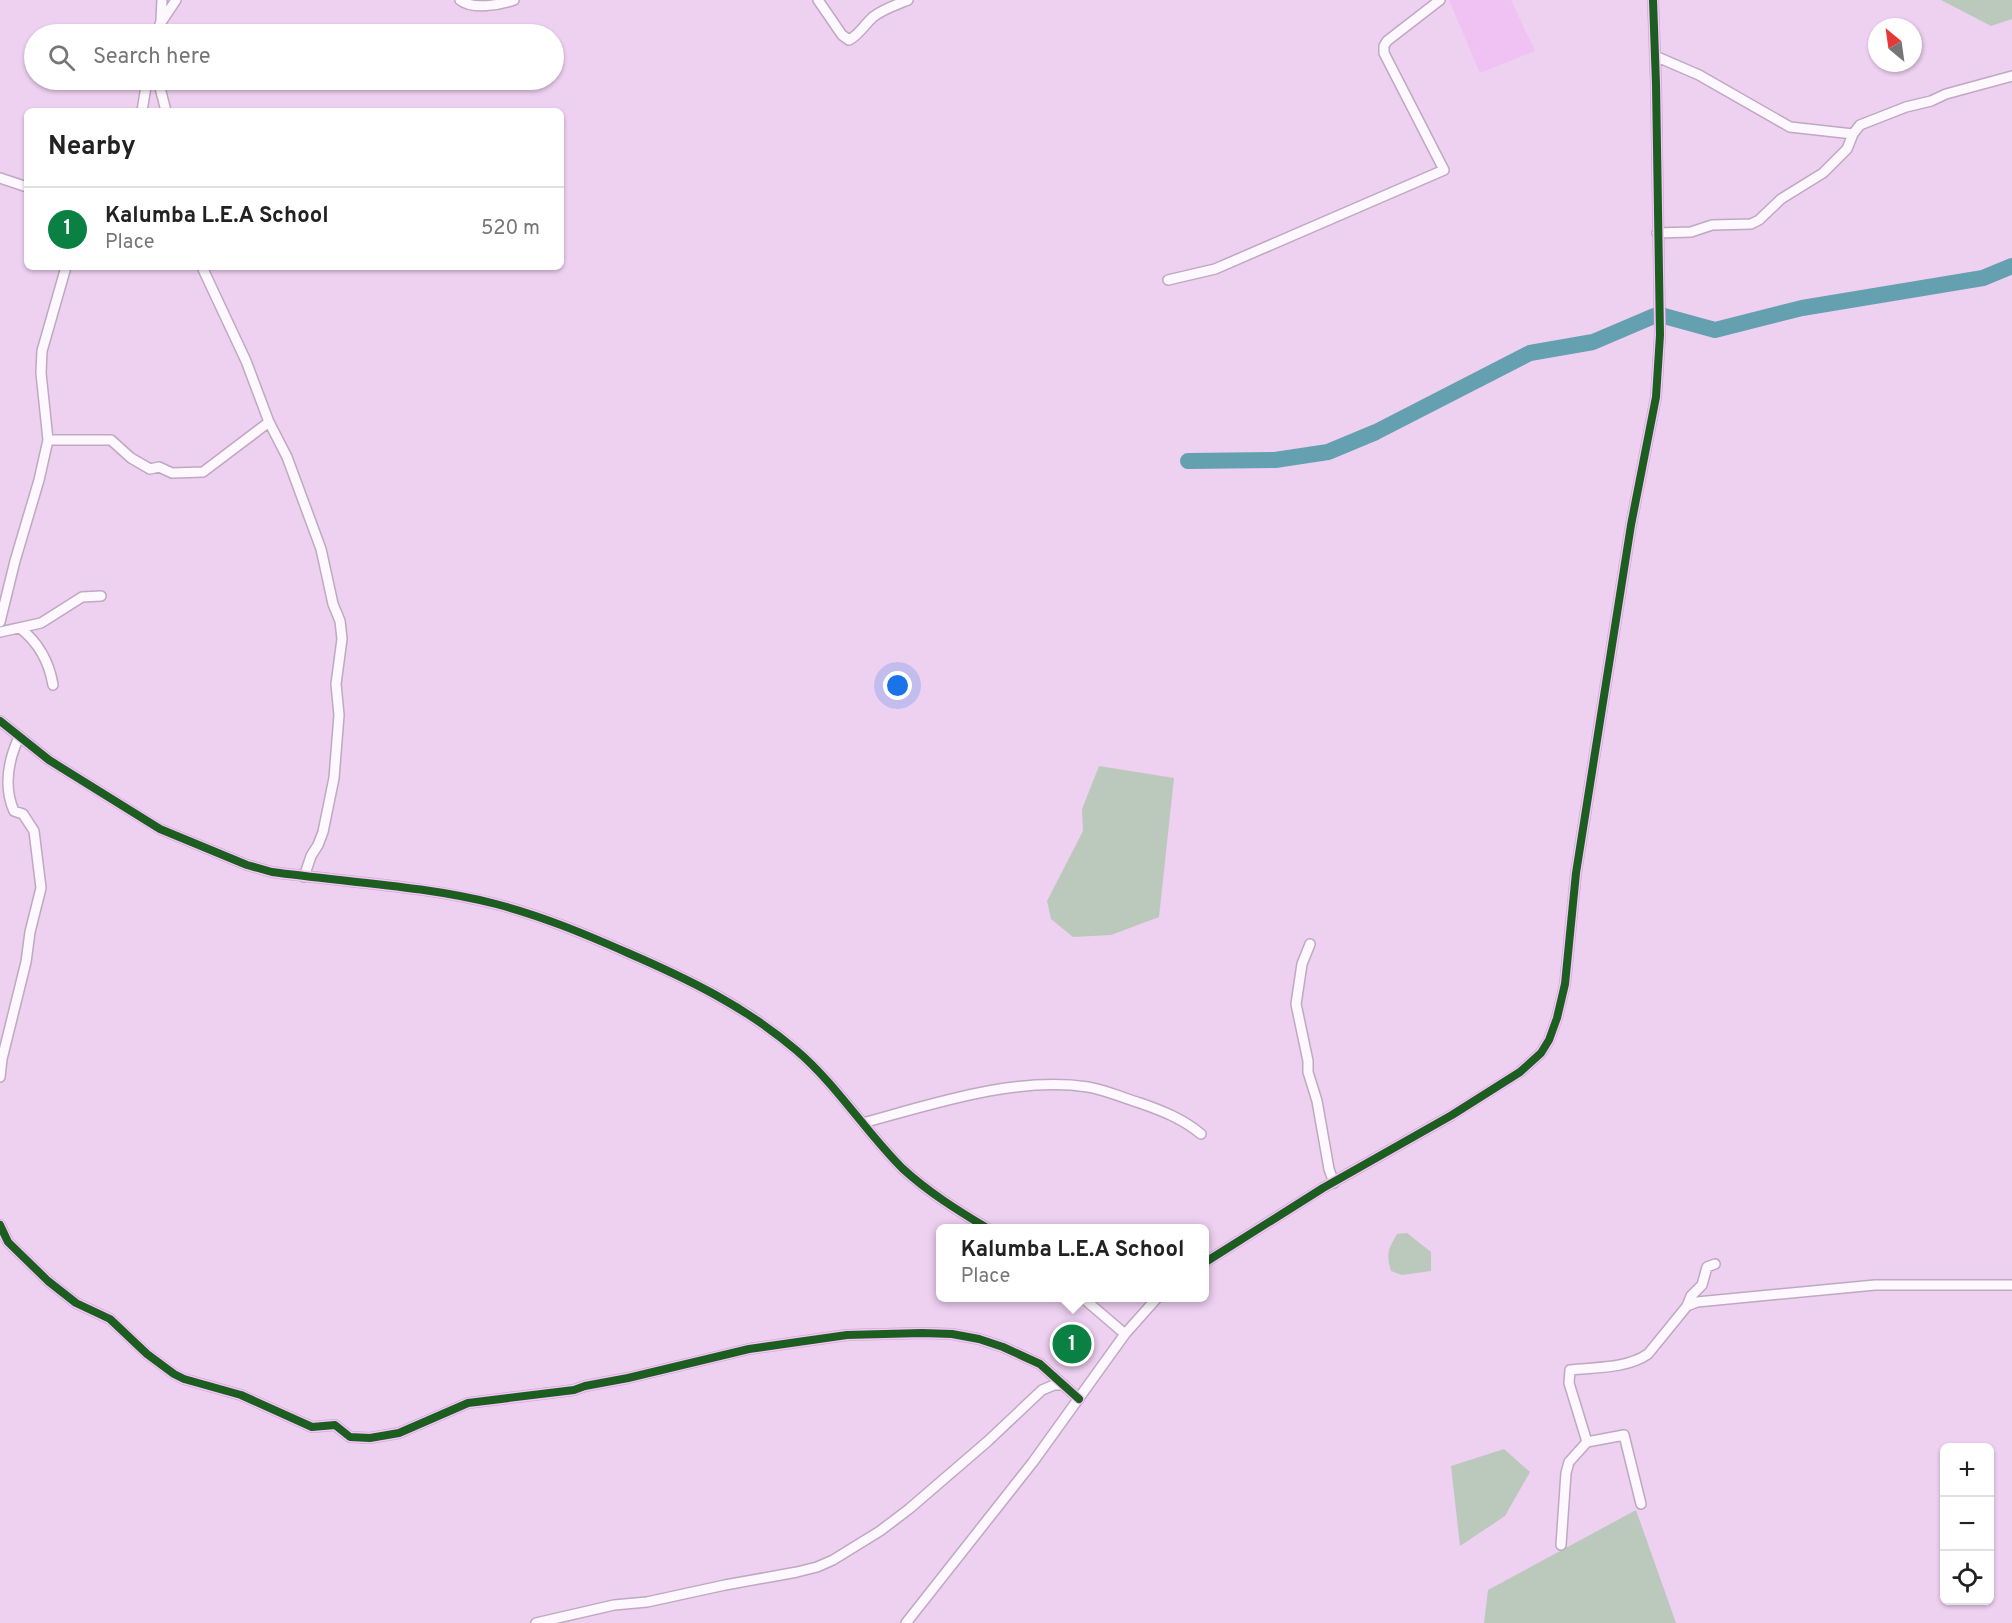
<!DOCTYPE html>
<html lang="en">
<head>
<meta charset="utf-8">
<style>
	:root { --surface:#fff; --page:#f6f6f6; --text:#222; --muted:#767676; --line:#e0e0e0; --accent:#0b8043 }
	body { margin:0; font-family:Overpass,sans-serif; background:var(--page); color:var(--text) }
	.controls { position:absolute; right:18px; bottom:18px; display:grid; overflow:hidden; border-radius:9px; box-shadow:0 2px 4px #0004 }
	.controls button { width:54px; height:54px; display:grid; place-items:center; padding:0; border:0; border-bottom:2px solid var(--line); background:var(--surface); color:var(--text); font:30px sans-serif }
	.compass { position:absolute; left:1868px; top:18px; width:54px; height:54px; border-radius:50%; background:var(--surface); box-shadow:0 2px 4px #0004; rotate:331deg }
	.you { position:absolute; left:898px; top:686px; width:21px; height:21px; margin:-15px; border:4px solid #fff; border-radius:50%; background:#1a73e8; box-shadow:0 0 0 9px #1a73e833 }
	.badge { display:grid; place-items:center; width:39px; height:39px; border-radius:50%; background:var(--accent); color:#fff; font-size:20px; font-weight:700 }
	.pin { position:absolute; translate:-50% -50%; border:3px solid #fff; box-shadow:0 2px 6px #0006 }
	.popup { position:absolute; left:936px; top:1224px; width:273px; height:78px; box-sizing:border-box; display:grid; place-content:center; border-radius:9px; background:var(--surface); filter:drop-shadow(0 2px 4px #0005); font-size:20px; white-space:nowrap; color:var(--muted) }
	.popup b { font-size:22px; color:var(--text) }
	.popup::after { content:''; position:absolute; left:50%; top:100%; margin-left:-12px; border:12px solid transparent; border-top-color:var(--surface) }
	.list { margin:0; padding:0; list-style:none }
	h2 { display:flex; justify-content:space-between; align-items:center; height:78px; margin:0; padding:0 24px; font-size:26px }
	h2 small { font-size:20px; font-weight:400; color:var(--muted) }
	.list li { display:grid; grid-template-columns:39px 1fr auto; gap:18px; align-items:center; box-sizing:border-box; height:84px; padding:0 24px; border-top:2px solid var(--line) }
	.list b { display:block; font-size:22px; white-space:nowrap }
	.list p { margin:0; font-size:20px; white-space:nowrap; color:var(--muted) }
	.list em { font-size:20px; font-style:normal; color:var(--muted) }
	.icon { flex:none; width:33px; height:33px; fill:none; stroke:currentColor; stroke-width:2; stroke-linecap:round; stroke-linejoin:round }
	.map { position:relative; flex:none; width:2012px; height:1623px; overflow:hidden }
	.search { position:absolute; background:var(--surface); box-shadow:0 2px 4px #0004; left:24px; top:24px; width:540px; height:66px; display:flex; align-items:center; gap:15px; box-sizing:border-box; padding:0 21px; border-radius:33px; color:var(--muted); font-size:22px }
	.panel { position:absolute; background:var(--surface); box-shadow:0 2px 4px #0004; left:24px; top:108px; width:540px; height:162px; border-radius:9px }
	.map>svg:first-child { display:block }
	.built { fill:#f0c2f4 }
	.green { fill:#bbc9bc }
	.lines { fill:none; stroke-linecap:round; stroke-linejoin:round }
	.river { stroke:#64a0b0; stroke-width:16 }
	.minor-casing { stroke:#bfa8c1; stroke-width:12 }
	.minor { stroke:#fcf8fd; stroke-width:9 }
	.cycleway-casing { stroke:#fac3fe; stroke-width:11 }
	.cycleway { stroke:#1b5e20; stroke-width:8 }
</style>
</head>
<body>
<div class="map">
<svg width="2012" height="1623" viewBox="0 0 2012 1623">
	<rect width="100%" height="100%" fill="#eed0f1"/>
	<path class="built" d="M1449,0H1511L1535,51L1480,73Z"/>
	<path class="green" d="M1941,0H2012V19L1991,26Z
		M1099,766L1174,778L1159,917L1111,935L1073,937L1051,919L1047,901L1083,831L1082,809Z
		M1407,1233L1431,1252V1271L1402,1275L1391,1271C1386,1254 1388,1250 1397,1234Z
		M1504,1449L1530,1472L1505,1516L1460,1546L1451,1466Z
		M1636,1510L1676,1623H1484L1488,1590Z"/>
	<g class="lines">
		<path class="river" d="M1664,316L1715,330L1802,308L1983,278L2012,266
			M1188,461L1275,460L1328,452L1376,432L1530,353L1593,342L1654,316"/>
		<defs>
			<path id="minor" d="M460,0C472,10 500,5 514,0
				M818,0L842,35L849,40C859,35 865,24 873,17C883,9 896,5 908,0
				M161,21L162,0
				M157,34L160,24L176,0
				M1655,56L1699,75L1790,127L1853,134
				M158,80L166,111
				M142,111L147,80
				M0,178L27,187
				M1657,233L1691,232L1712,225L1751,224L1759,220L1781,199L1823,173L1847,149L1853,134L1860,125L1906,107L1931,101L1946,94L2012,76
				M202,267L246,361L269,422L287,457L321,549L333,604L340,621L342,639L336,684L339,715L334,778L323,832L318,845L311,856L304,877
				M1168,280L1215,269L1444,170L1384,53V46L1387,41L1440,0
				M48,440H111L131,458L150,469L159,467L172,473L203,472L269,422
				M0,622L15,561L39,480L48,440L41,373L42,351L66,267
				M20,628C39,643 49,661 53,685
				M0,632L41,623L82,597L101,596
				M0,721L49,760L160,829L247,865L272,872C345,882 426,886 496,904C542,916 585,934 628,953C688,979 746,1007 796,1050C836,1084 865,1131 902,1168C928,1192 957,1210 987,1228
				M1310,944L1302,964L1296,1004L1308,1061V1072L1317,1101L1329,1169L1334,1183
				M0,1077L2,1059L26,962L30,932L41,888L34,831L23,814L14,811C3,786 8,761 19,737
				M863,1123C933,1104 1015,1076 1088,1087C1106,1090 1123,1098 1140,1103C1163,1111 1183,1119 1201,1134
				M0,1225L8,1242L48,1281L76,1303L110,1319L147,1354L174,1374L184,1379L241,1395L312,1427L335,1425L350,1437L370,1438L399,1433L468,1403L574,1390L585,1386L628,1378L749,1349L847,1335L922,1333L952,1334L979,1339L1003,1347L1040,1364L1079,1399
				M1204,1263L1323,1188L1452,1115L1520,1072L1541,1053L1549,1040L1557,1018L1565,984L1576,873L1631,525L1656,397L1660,335L1656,84L1653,0
				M1083,1298L1125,1334
				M1687,1306L1691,1296L1702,1285L1707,1267L1715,1264
				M1587,1442L1624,1435L1641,1504
				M1561,1545L1566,1473L1569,1462L1587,1442L1569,1383L1570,1370C1595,1367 1626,1369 1648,1354L1687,1306L1697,1302L1875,1285H2012
				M536,1623L614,1605L647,1602L725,1585L797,1572L817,1567L833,1560L880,1531L909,1509L988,1441L1042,1390L1054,1385H1064
				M906,1623L1033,1462L1125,1334L1157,1298"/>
		</defs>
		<use href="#minor" class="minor-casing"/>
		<use href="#minor" class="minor"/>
		<defs>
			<path id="cycleway" d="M0,721L49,760L160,829L247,865L272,872C345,882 426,886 496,904C542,916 585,934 628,953C688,979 746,1007 796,1050C836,1084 865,1131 902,1168C928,1192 957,1210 987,1228
				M0,1225L8,1242L48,1281L76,1303L110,1319L147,1354L174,1374L184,1379L241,1395L312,1427L335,1425L350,1437L370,1438L399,1433L468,1403L574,1390L585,1386L628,1378L749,1349L847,1335L922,1333L952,1334L979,1339L1003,1347L1040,1364L1079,1399
				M1204,1263L1323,1188L1452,1115L1520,1072L1541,1053L1549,1040L1557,1018L1565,984L1576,873L1631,525L1656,397L1660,335L1656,84L1653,0"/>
		</defs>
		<use href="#cycleway" class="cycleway-casing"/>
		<use href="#cycleway" class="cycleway"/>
	</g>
</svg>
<div class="controls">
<button>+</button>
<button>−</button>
<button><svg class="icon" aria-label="locate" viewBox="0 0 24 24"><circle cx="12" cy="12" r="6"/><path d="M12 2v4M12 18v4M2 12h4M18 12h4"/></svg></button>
</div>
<svg class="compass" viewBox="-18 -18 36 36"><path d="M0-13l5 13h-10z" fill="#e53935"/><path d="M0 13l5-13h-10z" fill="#767676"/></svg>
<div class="you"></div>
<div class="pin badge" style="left:1072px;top:1344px">1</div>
<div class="popup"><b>Kalumba L.E.A School</b>Place</div>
<div class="search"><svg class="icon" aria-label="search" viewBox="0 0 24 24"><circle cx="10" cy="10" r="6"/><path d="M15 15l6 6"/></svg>Search here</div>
<section class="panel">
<h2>Nearby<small></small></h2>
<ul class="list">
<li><span class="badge">1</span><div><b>Kalumba L.E.A School</b><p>Place</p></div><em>520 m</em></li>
</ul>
</section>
</div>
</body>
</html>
